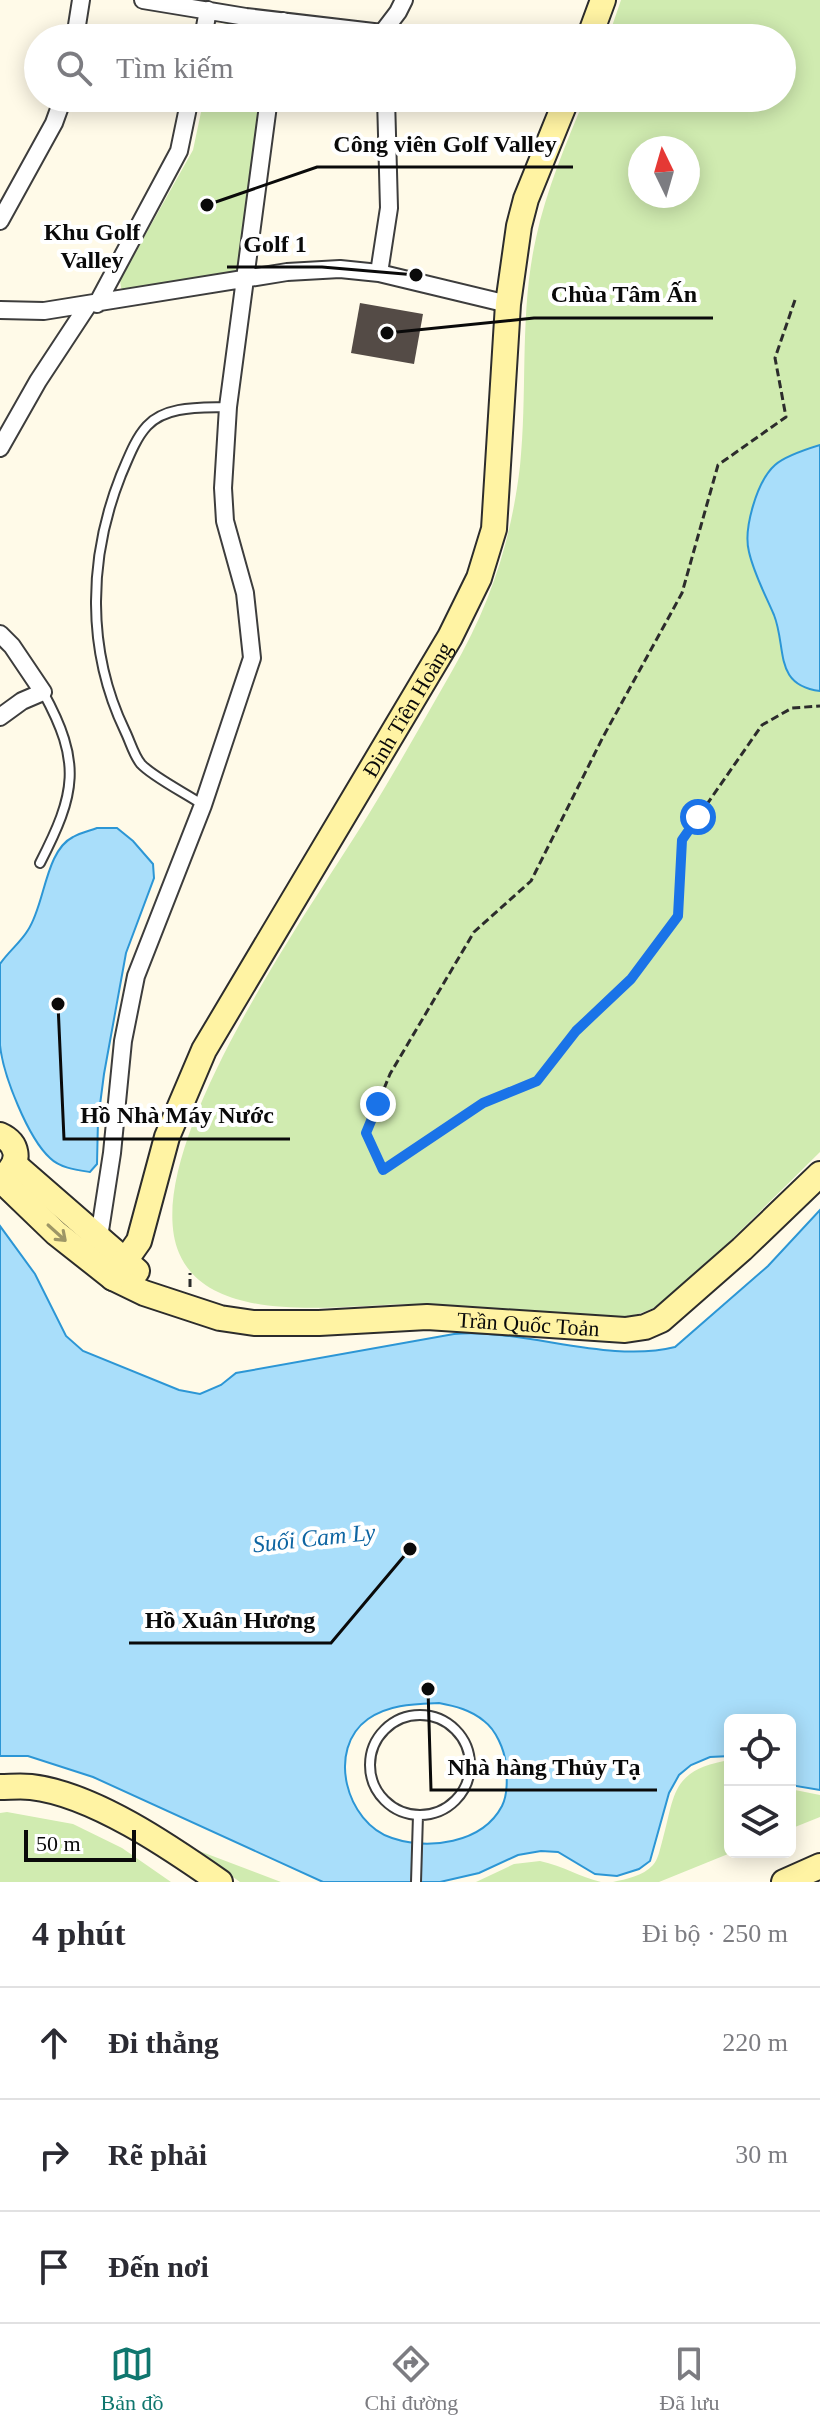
<!DOCTYPE html>
<html lang="vi">
<head>
<meta charset="utf-8">
<style>
	:root { --surface:#fff; --page:#f2f2f3; --text:#2b2b33; --muted:#7c7c81; --line:#e1e1e2; --accent:#0f766e }
	body { margin:0; font-family:Georgia,serif; background:var(--page); color:var(--text) }
	.controls { position:absolute; right:24px; bottom:24px; display:grid; overflow:hidden; border-radius:12px; box-shadow:0 4px 20px #0003 }
	.controls button { width:72px; height:72px; display:grid; place-items:center; padding:0; border:0; border-bottom:2px solid var(--line); background:var(--surface); color:var(--text); font:40px sans-serif }
	.compass { position:absolute; left:628px; top:136px; width:72px; height:72px; border-radius:50%; background:var(--surface); box-shadow:0 4px 20px #0003; rotate:355deg }
	.scale { position:absolute; left:24px; bottom:20px; width:112px; box-sizing:border-box; padding-left:8px; border:4px solid #0a0a0a; border-top:0; font-size:22px; line-height:28px; white-space:nowrap; color:#0a0a0a; -webkit-text-stroke:6px #fff; paint-order:stroke }
	.stop { position:absolute; width:24px; height:24px; margin:-18px; border:6px solid #1a73e8; border-radius:50%; background:#fff }
	.stop.end { background:#1a73e8; border-color:#fff; box-shadow:0 2px 8px #0008 }
	.list { margin:0; padding:0; list-style:none }
	h2 { display:flex; justify-content:space-between; align-items:center; height:104px; margin:0; padding:0 32px; font-size:34px }
	h2 small { font-size:26px; font-weight:400; color:var(--muted) }
	.list li { display:grid; grid-template-columns:52px 1fr auto; gap:24px; align-items:center; box-sizing:border-box; height:112px; padding:0 32px; border-top:2px solid var(--line) }
	.list b { display:block; font-size:30px; white-space:nowrap }
	.list em { font-size:26px; font-style:normal; color:var(--muted) }
	.icon { flex:none; width:44px; height:44px; fill:none; stroke:currentColor; stroke-width:2; stroke-linecap:round; stroke-linejoin:round }
	.map { position:relative; flex:none; width:820px; height:1882px; overflow:hidden }
	.search { position:absolute; background:var(--surface); box-shadow:0 4px 20px #0003; left:24px; right:24px; top:24px; height:88px; display:flex; align-items:center; gap:20px; box-sizing:border-box; padding:0 28px; border-radius:44px; color:var(--muted); font-size:30px }
	.sheet { height:440px; background:var(--surface) }
	nav { display:flex; justify-content:space-around; align-items:center; box-sizing:border-box; height:112px; border-top:2px solid var(--line); background:var(--surface); font-size:22px; color:var(--muted) }
	nav a { display:grid; justify-items:center; gap:4px }
	nav .on { color:var(--accent) }
	.map>svg:first-child { display:block }
	.green { fill:#d0ebb0; fill-rule:evenodd }
	.water { fill:#a9defa; stroke:#2c96d5; stroke-width:2; fill-rule:evenodd }
	.building { fill:#544b46 }
	.lines { fill:none; stroke-linecap:round; stroke-linejoin:round }
	.lane-casing { stroke:#3d3d3d; stroke-width:12 }
	.street-casing { stroke:#3d3d3d; stroke-width:20 }
	.secondary-casing { stroke:#2c2c2c; stroke-width:28 }
	.path { stroke:#2c2c2c; stroke-width:3; stroke-dasharray:8 4; stroke-linecap:butt }
	.lane { stroke:#fff; stroke-width:8 }
	.street { stroke:#fff; stroke-width:16 }
	.secondary { stroke:#fff3a3; stroke-width:24 }
	.oneway { stroke:#9d9666 }
	.route { stroke:#1a73e8; stroke-width:10 }
	.labels { text-anchor:middle; dominant-baseline:central; stroke-width:8; stroke-linejoin:round; paint-order:stroke }
	.street-label { font-size:22px; fill:#0a0a0a; stroke:#fff }
	.neighbourhood-label { font-size:24px; font-weight:bold; fill:#0a0a0a; stroke:#fff }
	.water-label { font-size:24px; font-style:italic; fill:#0e65a2; stroke:#fff }
	.leader { fill:none; stroke:#0a0a0a; stroke-width:3 }
	.callout-dot { fill:#0a0a0a; stroke:#fff; stroke-width:3 }
	.callout-label { font-size:24px; text-anchor:middle; font-weight:bold; fill:#0a0a0a; stroke:#fff; stroke-width:8; stroke-linejoin:round; paint-order:stroke }
</style>
</head>
<body>
<div class="map">
<svg width="820" height="1882" viewBox="0 0 820 1882">
	<rect width="100%" height="100%" fill="#fffae8"/>
	<path class="green" d="M621,0H820V1152C787,1185 754,1217 721,1250C698,1271 674,1301 644,1312C617,1322 584,1315 555,1313C509,1310 463,1305 417,1304C350,1303 212,1330 179,1253C136,1151 312,907 367,817C396,770 424,720 452,671C490,605 511,542 520,466C528,391 519,313 536,238C546,191 566,143 585,98H782V38H608ZM640,148H688V196H640Z
		M228,22C245,23 269,18 275,38H214L216,27Z
		M204,98H267L238,276L127,295L121,288L120,280L193,150Z
		M724,1761L730,1763V1852H733L659,1882H613C626,1879 643,1876 653,1865C658,1860 660,1849 662,1842C675,1796 670,1772 724,1761Z
		M790,1789L820,1795V1817L790,1829Z
		M7,1812L73,1824L122,1848L171,1882H0V1813Z
		M194,1849L281,1882H240Z
		M540,1861C564,1866 579,1877 601,1882H476L514,1864Z"/>
	<path class="water" d="M820,445V691C773,685 787,648 774,615C765,594 754,574 749,552C743,529 757,481 775,465C785,456 807,449 820,445Z
		M97,828H117L133,841L153,864L154,878L126,953L104,1074L98,1120L97,1164L90,1172C77,1170 60,1168 50,1158C28,1138 3,1075 0,1045C0,1019 0,990 0,964C8,952 21,942 28,930C45,905 45,851 73,837C80,833 89,831 97,828Z
		M820,1210V1790L790,1785V1720H730V1756L710,1757L691,1765L679,1775L669,1793L650,1861L639,1869L617,1876L595,1874L558,1852L541,1851L518,1855L479,1873L440,1882H323L93,1777L28,1756H0V1226L35,1274L66,1336L83,1351L179,1390L200,1394L221,1385L236,1373L454,1334C524,1328 607,1364 675,1347L768,1266ZM439,1703C455,1706 471,1710 484,1721C496,1730 504,1749 506,1764C507,1778 508,1794 502,1806C482,1844 428,1850 392,1838C346,1823 326,1749 368,1719C389,1704 415,1704 439,1703Z"/>
	<path class="building" d="M360,303L423,314L414,364L351,353Z"/>
	<g class="lines">
		<defs>
			<path id="lane" d="M203,805C187,794 153,777 141,764C134,756 130,741 125,731C86,650 88,558 121,475C128,459 135,439 147,426C166,405 202,408 228,407
				M40,863C76,793 82,763 43,692
				M370 1765a50 50 0 1 1 100 0a50 50 0 1 1-100 0Z
				M416,1882L418,1815"/>
			<path id="street" d="M143,0L246,17L382,33L398,12L404,0
				M75,38L81,0
				M203,38L208,10
				M280,38L283,21
				M0,221L54,123L63,98
				M379,273L389,208L386,98
				M97,304L179,151L190,98
				M0,310L44,311L287,272L340,269L379,273L508,304
				M0,448L38,381L88,305
				M0,634L12,646L43,692L22,701L0,717
				M99,1237L112,1153L123,1041L136,976L203,805L252,658L245,593L225,521L223,488L228,407L269,98"/>
			<g id="secondary">
				<path d="M589,38L603,0"/>
				<path d="M0,1135C18,1143 21,1161 6,1174"/>
				<path d="M14,1164L137,1271"/>
				<path id="s1" d="M0,1179L56,1233L113,1278L144,1293L220,1318L254,1323H319L427,1317L625,1330L645,1327L661,1320L742,1249L820,1174"/>
				<path id="s2" d="M113,1278L139,1241L167,1137L204,1050L450,637L479,578L494,529L508,304L519,226L526,199L567,98"/>
				<path d="M0,1787C10,1787 21,1786 31,1787C93,1794 170,1847 220,1882"/>
				<path d="M784,1882L820,1866"/>
			</g>
		</defs>
		<use href="#lane" class="lane-casing"/>
		<use href="#street" class="street-casing"/>
		<use href="#secondary" class="secondary-casing"/>
		<path class="path" d="M795,300L775,358L786,417L718,465L682,593L603,737L531,881L474,932L390,1074L366,1133L383,1170L483,1103L537,1081L576,1031L631,979L678,916L682,840L762,725L792,708L820,706
			M190,1287V1273"/>
		<use href="#lane" class="lane"/>
		<use href="#street" class="street"/>
		<use href="#secondary" class="secondary"/>
	</g>
	<defs><path id="oneway-shaft" d="M-6 0H5M1.5-3L5.5 0L1.5 3" fill="none" stroke-width="1.6" stroke-linecap="round" stroke-linejoin="round" transform="scale(2)"/></defs>
	<use class="oneway" href="#oneway-shaft" transform="translate(57 1233) rotate(42)"/>
	<g class="lines">
		<path class="route" d="M378,1104L366,1133L383,1170L483,1103L537,1081L576,1031L631,979L678,916L682,840L698,817"/>
	</g>
	<g class="labels">
		<g class="street-label">
			<text stroke="none"><textPath href="#s2" startOffset="644">Đinh Tiên Hoàng</textPath></text>
			<text stroke="none"><textPath href="#s1" startOffset="574">Trần Quốc Toản</textPath></text>
		</g>
		<g class="neighbourhood-label">
			<text x="92" y="232">Khu Golf<tspan x="92" dy="28">Valley</tspan></text>
		</g>
		<g class="water-label">
			<text transform="translate(314 1538) rotate(-6)">Suối Cam Ly</text>
		</g>
	</g>
	<path class="leader" d="M207 205L317 167H573M416 275L322 267H227M387 333L534 318H713M58 1004L64 1139H290M410 1549L331 1643H129M428 1689L431 1790H657"/>
	<g class="callout-dot">
		<circle cx="207" cy="205" r="8"/>
		<circle cx="416" cy="275" r="8"/>
		<circle cx="387" cy="333" r="8"/>
		<circle cx="58" cy="1004" r="8"/>
		<circle cx="410" cy="1549" r="8"/>
		<circle cx="428" cy="1689" r="8"/>
	</g>
	<g class="callout-label">
		<text x="445" y="152">Công viên Golf Valley</text>
		<text x="275" y="252">Golf 1</text>
		<text x="624" y="302">Chùa Tâm Ấn</text>
		<text x="177" y="1123">Hồ Nhà Máy Nước</text>
		<text x="230" y="1628">Hồ Xuân Hương</text>
		<text x="544" y="1775">Nhà hàng Thủy Tạ</text>
	</g>
</svg>
<div class="controls">
<button><svg class="icon" aria-label="locate" viewBox="0 0 24 24"><circle cx="12" cy="12" r="6"/><path d="M12 2v4M12 18v4M2 12h4M18 12h4"/></svg></button>
<button><svg class="icon" aria-label="layers" viewBox="0 0 24 24"><path d="M12 4l9 5-9 5-9-5zM3 14l9 5 9-5"/></svg></button>
</div>
<svg class="compass" viewBox="-18 -18 36 36"><path d="M0-13l5 13h-10z" fill="#e53935"/><path d="M0 13l5-13h-10z" fill="#7c7c81"/></svg>
<div class="scale">50 m</div>
<div class="stop" style="left:698px;top:817px"></div>
<div class="stop end" style="left:378px;top:1104px"></div>
<div class="search"><svg class="icon" aria-label="search" viewBox="0 0 24 24"><circle cx="10" cy="10" r="6"/><path d="M15 15l6 6"/></svg>Tìm kiếm</div>
</div>
<section class="sheet">
<h2>4 phút<small>Đi bộ · 250 m</small></h2>
<ul class="list">
<li><svg class="icon" aria-label="ahead" viewBox="0 0 24 24"><path d="M12 20V5M6 11l6-6 6 6"/></svg><div><b>Đi thẳng</b></div><em>220 m</em></li>
<li><svg class="icon" aria-label="right" viewBox="0 0 24 24"><path d="M7 20v-9h11M14 6l5 5-5 5"/></svg><div><b>Rẽ phải</b></div><em>30 m</em></li>
<li><svg class="icon" aria-label="arrive" viewBox="0 0 24 24"><path d="M6 21V4h12l-3 4 3 4H6"/></svg><div><b>Đến nơi</b></div></li>
</ul>
</section>
<nav>
<a class="on"><svg class="icon" aria-label="map" viewBox="0 0 24 24"><path d="M3 6l6-2 6 2 6-2v14l-6 2-6-2-6 2zM9 4v14M15 6v14"/></svg>Bản đồ</a>
<a><svg class="icon" aria-label="directions" viewBox="0 0 24 24"><path d="M12 3l9 9-9 9-9-9zM9 14v-3h6M13 9l2 2-2 2"/></svg>Chỉ đường</a>
<a><svg class="icon" aria-label="saved" viewBox="0 0 24 24"><path d="M7 4h10v16l-5-4-5 4z"/></svg>Đã lưu</a>
</nav>
</body>
</html>
